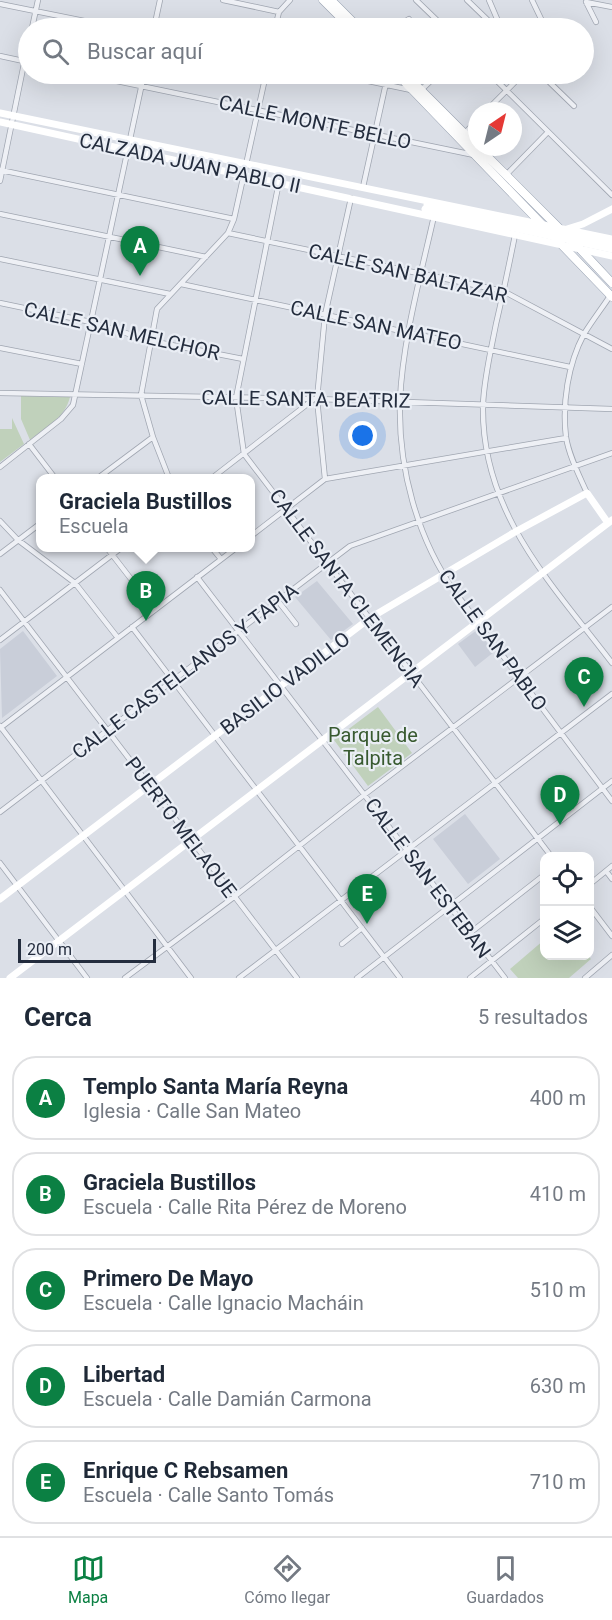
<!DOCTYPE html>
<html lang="es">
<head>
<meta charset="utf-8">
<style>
	:root { --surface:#fff; --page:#f6f6f7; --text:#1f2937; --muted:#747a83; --line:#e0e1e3; --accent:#0b8043 }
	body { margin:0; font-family:Roboto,sans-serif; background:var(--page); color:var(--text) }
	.controls { position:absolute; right:18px; bottom:18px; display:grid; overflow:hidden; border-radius:12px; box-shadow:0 6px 24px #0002 }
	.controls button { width:54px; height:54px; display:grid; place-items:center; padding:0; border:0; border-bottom:2px solid var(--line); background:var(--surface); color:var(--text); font:30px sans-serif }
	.compass { position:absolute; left:468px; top:102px; width:54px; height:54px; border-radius:50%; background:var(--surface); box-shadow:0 6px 24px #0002; rotate:35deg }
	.scale { position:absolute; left:18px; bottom:15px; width:138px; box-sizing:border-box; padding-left:6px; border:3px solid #242d3e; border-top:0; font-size:16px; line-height:21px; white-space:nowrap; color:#242d3e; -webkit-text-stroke:4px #eaeef5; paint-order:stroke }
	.you { position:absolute; left:363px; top:436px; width:21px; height:21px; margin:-15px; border:4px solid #fff; border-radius:50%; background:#1a73e8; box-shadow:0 0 0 9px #1a73e833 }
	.badge { display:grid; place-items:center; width:39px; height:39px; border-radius:50%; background:var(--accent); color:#fff; font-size:20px; font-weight:700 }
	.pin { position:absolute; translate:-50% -50px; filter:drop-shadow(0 2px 3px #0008) }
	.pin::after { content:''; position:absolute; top:32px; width:21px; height:18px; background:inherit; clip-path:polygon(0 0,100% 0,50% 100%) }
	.popup { position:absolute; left:36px; top:474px; width:219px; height:78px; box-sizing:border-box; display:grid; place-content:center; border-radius:12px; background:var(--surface); filter:drop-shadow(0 2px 4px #0005); font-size:20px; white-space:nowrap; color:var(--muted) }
	.popup b { font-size:22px; color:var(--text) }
	.popup::after { content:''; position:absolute; left:50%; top:100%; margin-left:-12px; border:12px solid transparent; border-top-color:var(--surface) }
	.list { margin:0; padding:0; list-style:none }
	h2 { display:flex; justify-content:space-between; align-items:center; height:78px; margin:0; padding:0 24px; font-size:26px }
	h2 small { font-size:20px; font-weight:400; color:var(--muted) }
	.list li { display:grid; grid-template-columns:39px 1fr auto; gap:18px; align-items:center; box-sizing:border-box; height:84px; margin:0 12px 12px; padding:0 12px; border:2px solid var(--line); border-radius:24px }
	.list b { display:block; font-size:22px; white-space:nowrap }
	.list p { margin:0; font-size:20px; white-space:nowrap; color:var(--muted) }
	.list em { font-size:20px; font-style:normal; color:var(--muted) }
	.icon { flex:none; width:33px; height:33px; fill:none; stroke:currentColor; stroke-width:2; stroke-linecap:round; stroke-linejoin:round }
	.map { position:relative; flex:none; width:612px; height:978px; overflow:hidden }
	.search { position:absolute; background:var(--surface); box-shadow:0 6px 24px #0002; left:18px; right:18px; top:18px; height:66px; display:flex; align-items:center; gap:15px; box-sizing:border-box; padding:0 21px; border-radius:33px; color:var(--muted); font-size:22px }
	.sheet { height:558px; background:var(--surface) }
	nav { display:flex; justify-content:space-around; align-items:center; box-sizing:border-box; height:84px; border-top:2px solid var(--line); background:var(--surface); font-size:16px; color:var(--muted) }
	nav a { display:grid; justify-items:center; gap:3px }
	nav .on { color:var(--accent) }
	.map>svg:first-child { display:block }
	.built { fill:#c9ced9 }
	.green { fill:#c0d1bb }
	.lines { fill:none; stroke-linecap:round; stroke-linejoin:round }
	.street-casing { stroke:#a0a6b1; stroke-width:6 }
	.primary-casing { stroke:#99a3b3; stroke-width:9 }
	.street { stroke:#eef0f5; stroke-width:4.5 }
	.secondary { stroke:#fff; stroke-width:7 }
	.primary { stroke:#fff; stroke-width:8 }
	.secondary-bridge { stroke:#fff; stroke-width:7 }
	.labels { text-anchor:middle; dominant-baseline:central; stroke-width:4.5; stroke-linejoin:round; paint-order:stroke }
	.street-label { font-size:20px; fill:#242d3e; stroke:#eaeef5 }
	.park-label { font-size:20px; fill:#385a30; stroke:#eaeef5 }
</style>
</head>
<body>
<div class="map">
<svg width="612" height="978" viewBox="0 0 612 978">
	<rect width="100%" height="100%" fill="#dbdfe7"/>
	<path class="built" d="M317,581L353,624L331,640L295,597Z
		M477,630L494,652L475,667L458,644Z
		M23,631L57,676L2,718L0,649Z
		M465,814L500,859L468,884L433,839Z"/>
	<path class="green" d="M21,396L70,397C65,418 46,427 30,440L21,419Z
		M12,418L24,444L0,462V429H12Z
		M378,707L412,753L368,786L334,740Z
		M544,940V956H588L591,959L569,978H518L510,969Z"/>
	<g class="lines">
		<defs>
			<path id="street" d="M223,0L279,12
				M416,0L445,28
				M467,0L496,28
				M489,0L501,28
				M532,0L543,23L548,28
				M586,2L612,7
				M586,2L596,22
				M0,4L119,28
				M32,28L38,0
				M154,28L160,0
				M275,28L279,12L290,0
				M382,28L390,21L401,24L409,19
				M483,28L489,22
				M568,28L571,26
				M0,56L28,62
				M83,74L474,155
				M335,74L411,90
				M490,74L612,195
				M541,74L574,106
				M421,90L438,74
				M486,111L523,74
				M465,133L477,120
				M0,170L234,219
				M506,175L548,132
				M0,181L28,44
				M279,182L236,398L244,454L551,856
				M363,187L388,74
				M0,214L206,257
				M434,216C421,274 402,343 400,401C398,468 417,538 455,592L612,801
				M228,233L503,291L612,349
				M515,235C509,265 503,294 496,324C491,350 484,378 483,405C481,512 551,583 612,663
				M0,259L170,294
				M181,284L570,367
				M0,303L91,322L151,341L243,359
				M0,348L82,364
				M0,393L317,399L612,409
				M29,444L55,478
				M0,467L61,419L73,405L144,74
				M98,478L153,437
				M169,478L153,437L141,395L157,309L228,233L234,219L266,74
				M212,478L314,399
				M325,479L317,399L325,315L351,198
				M587,493C579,475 569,456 566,437C562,403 568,364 584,334C592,321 602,308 610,296
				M0,521L18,540L75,583L118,638
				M251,536L325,479L566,438
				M107,548L155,610
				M212,548L221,559
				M0,554L41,523
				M197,577L505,978
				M0,590L297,978
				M278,601L296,624
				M132,627L400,978
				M0,640L121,548
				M0,726L191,978
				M0,728L236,548
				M0,812L350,546L612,453
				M0,863L87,978
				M606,871L612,879
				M590,884L612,866
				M590,907L612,936
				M470,933L544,875
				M342,944L362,928
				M125,978L234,897L364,795L612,607
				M239,978L612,694
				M357,978L612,781
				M470,978L544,919
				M585,978L612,955"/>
			<path id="primary" d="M323,0L351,28
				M331,0L359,28
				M397,74L612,297
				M405,74L477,146
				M478,147L581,250L612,283"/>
		</defs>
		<use href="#street" class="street-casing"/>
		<use href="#primary" class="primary-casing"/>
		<use href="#street" class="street"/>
		<path class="secondary" d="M0,113L612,239
			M0,122L612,256
			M567,229L583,224L612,209
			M0,899L370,618L515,532L587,493L608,523
			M10,978L612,520"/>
		<use href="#primary" class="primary"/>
		<path class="secondary-bridge" d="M427,205L612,243
			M425,209L612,249"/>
	</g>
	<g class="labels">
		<g class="street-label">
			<text transform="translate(315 122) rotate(12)">CALLE MONTE BELLO</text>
			<text transform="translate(190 163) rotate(12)">CALZADA JUAN PABLO II</text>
			<text transform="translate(408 273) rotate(13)">CALLE SAN BALTAZAR</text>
			<text transform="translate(376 325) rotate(12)">CALLE SAN MATEO</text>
			<text transform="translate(122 331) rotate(13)">CALLE SAN MELCHOR</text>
			<text transform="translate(306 399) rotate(1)">CALLE SANTA BEATRIZ</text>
			<text transform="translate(347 588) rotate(53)">CALLE SANTA CLEMENCIA</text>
			<text transform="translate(493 640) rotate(54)">CALLE SAN PABLO</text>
			<text transform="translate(185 671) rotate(-37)">CALLE CASTELLANOS Y TAPIA</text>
			<text transform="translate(285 683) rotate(-37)">BASILIO VADILLO</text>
			<text transform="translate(181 827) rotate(53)">PUERTO MELAQUE</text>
			<text transform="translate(428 878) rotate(53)">CALLE SAN ESTEBAN</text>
		</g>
		<g class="park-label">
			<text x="373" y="735">Parque de<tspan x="373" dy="23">Talpita</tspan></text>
		</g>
	</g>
</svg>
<div class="controls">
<button><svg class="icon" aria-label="locate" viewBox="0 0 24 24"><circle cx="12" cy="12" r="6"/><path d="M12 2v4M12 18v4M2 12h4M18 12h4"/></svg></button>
<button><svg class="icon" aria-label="layers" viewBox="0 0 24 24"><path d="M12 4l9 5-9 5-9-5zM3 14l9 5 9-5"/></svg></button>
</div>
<svg class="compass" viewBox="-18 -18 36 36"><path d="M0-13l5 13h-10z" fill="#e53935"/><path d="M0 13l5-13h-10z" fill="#747a83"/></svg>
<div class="scale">200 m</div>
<div class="you"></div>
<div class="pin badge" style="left:140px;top:276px">A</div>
<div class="pin badge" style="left:146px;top:621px">B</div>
<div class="popup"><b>Graciela Bustillos</b>Escuela</div>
<div class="pin badge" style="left:584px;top:707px">C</div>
<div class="pin badge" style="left:560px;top:825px">D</div>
<div class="pin badge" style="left:367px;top:924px">E</div>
<div class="search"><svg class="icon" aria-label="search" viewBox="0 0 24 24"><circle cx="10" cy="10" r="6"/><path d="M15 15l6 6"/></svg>Buscar aquí</div>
</div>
<section class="sheet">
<h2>Cerca<small>5 resultados</small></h2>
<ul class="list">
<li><span class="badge">A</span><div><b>Templo Santa María Reyna</b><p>Iglesia · Calle San Mateo</p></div><em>400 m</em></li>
<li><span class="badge">B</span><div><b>Graciela Bustillos</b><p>Escuela · Calle Rita Pérez de Moreno</p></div><em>410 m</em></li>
<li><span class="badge">C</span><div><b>Primero De Mayo</b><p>Escuela · Calle Ignacio Macháin</p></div><em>510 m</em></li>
<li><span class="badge">D</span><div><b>Libertad</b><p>Escuela · Calle Damián Carmona</p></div><em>630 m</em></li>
<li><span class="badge">E</span><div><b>Enrique C Rebsamen</b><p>Escuela · Calle Santo Tomás</p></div><em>710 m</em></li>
</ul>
</section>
<nav>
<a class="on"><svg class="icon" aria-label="map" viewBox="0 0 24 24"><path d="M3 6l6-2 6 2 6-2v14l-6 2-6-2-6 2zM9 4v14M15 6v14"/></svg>Mapa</a>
<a><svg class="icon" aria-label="directions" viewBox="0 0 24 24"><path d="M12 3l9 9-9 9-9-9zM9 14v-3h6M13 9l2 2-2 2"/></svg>Cómo llegar</a>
<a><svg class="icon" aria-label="saved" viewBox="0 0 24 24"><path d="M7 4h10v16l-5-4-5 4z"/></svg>Guardados</a>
</nav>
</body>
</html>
